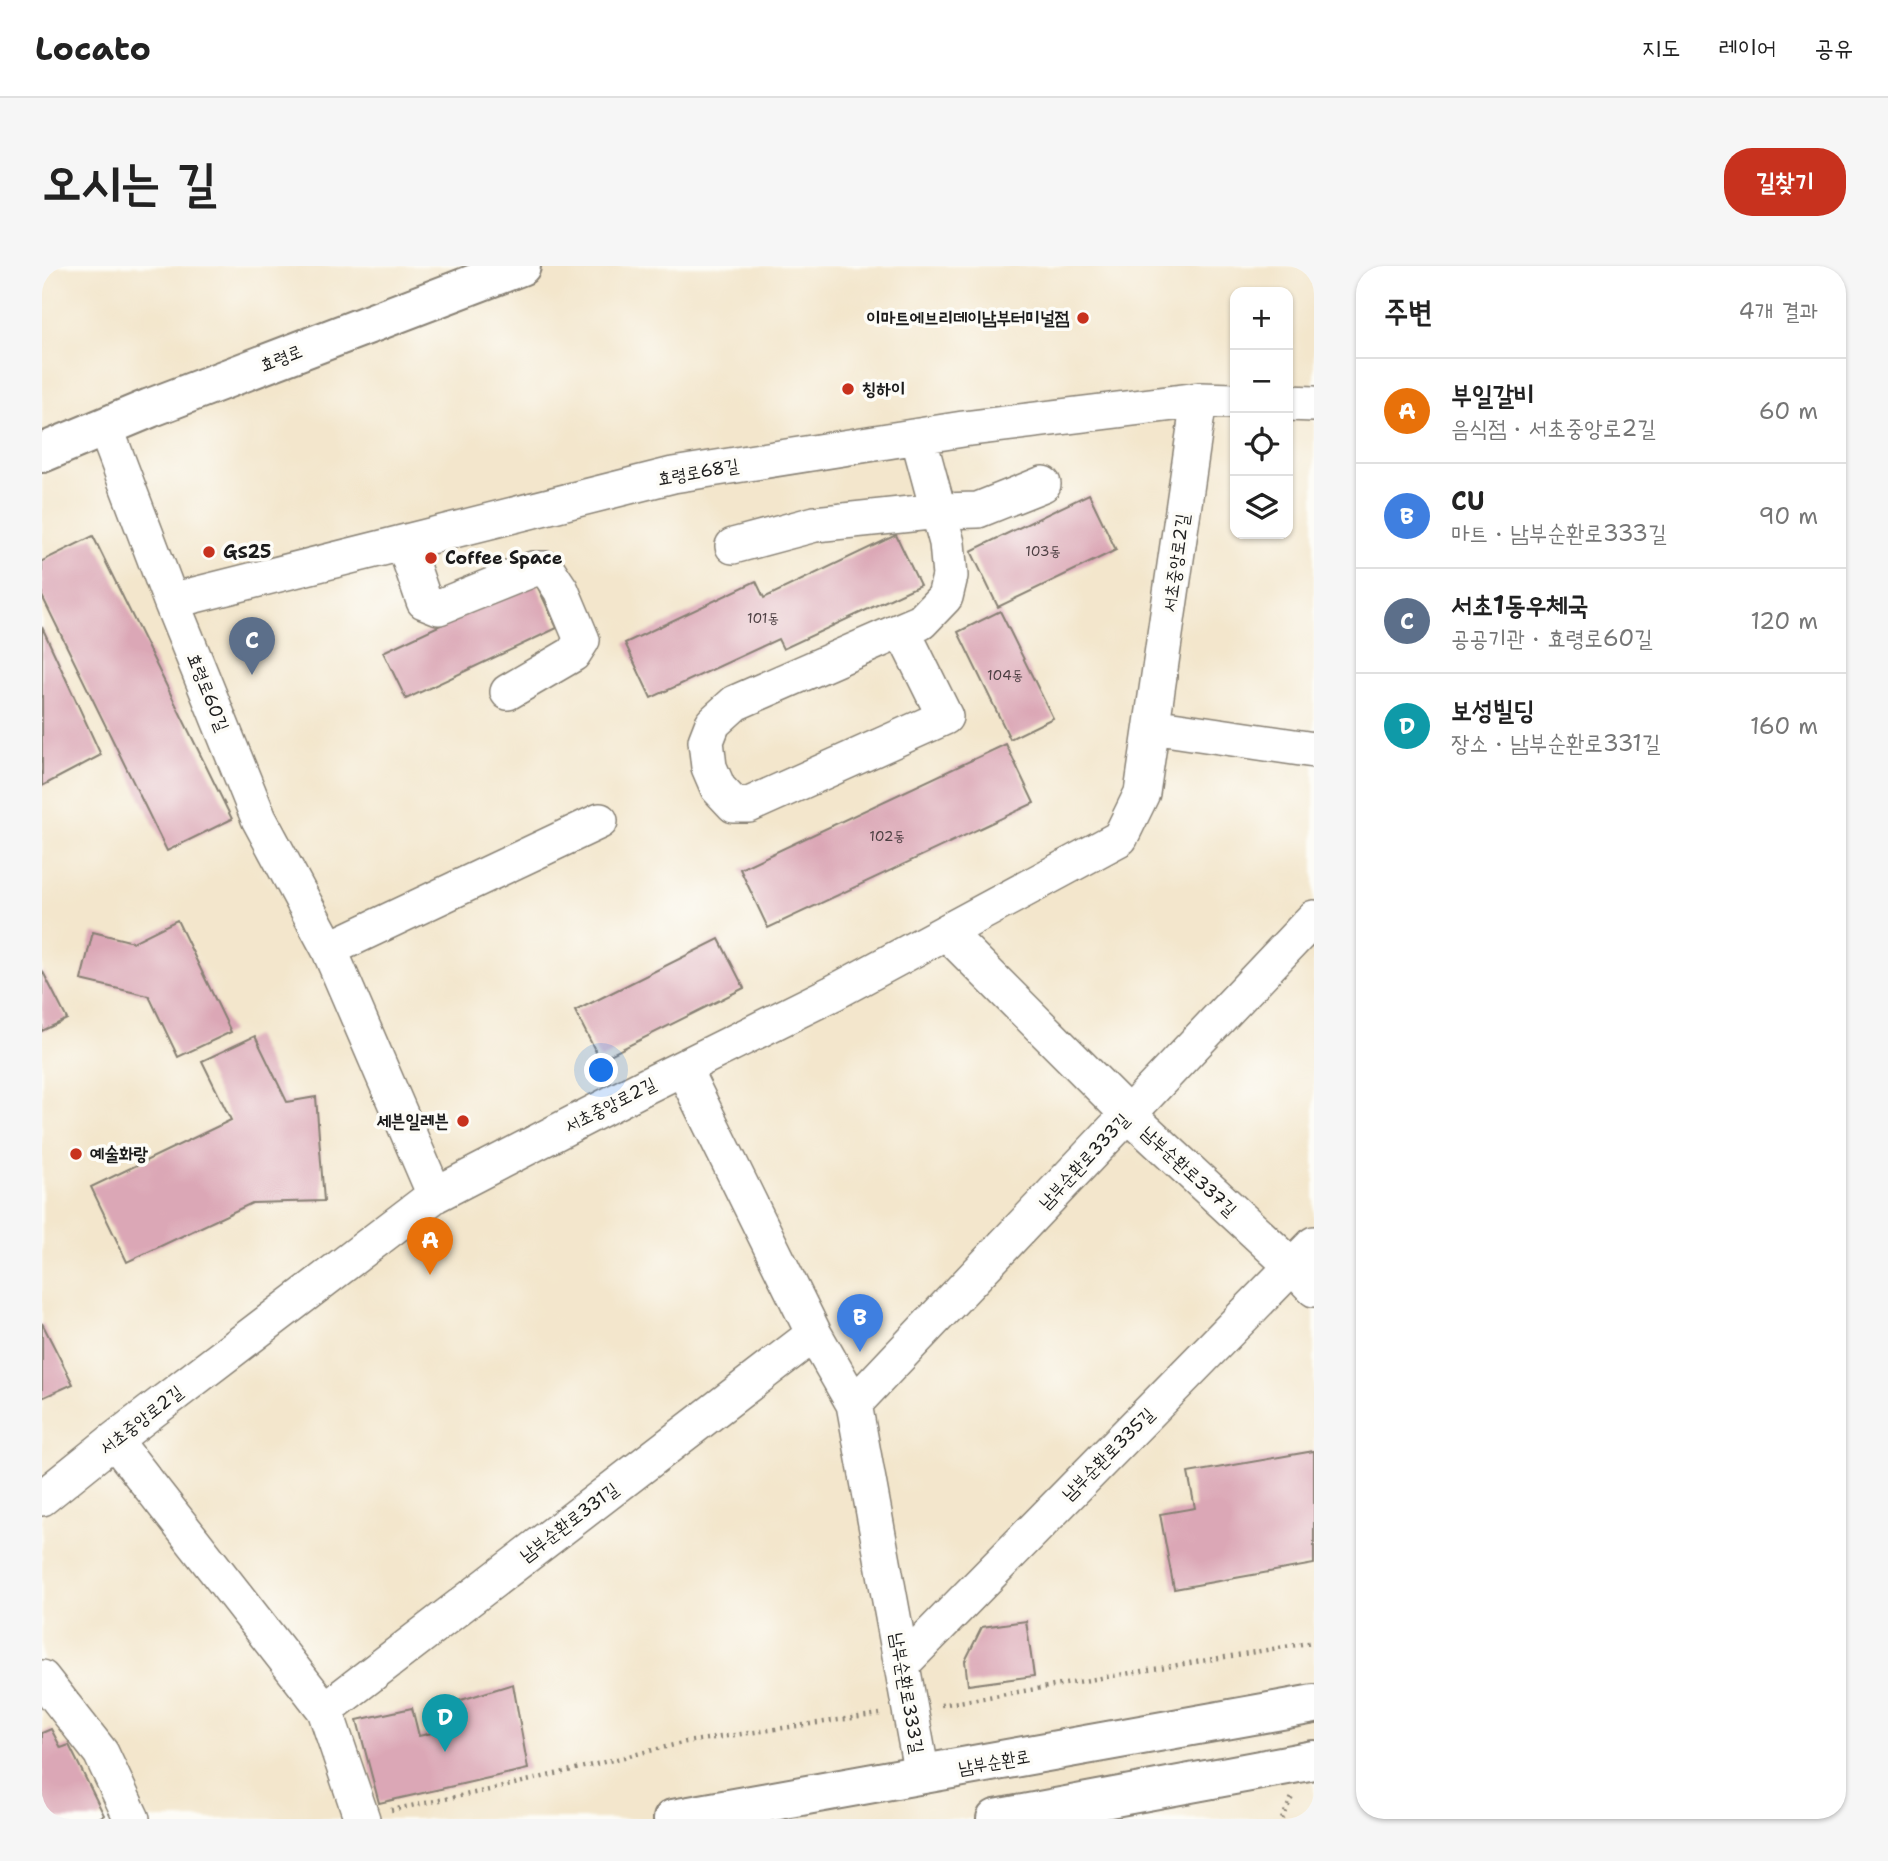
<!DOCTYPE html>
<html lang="ko">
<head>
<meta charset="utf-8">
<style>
	:root { --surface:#fff; --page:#f6f6f6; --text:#222; --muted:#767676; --line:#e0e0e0; --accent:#c8321e }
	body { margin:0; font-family:"Shantell Sans","Poor Story",sans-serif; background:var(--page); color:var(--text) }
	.controls { position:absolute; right:21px; top:21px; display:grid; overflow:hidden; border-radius:14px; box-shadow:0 2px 5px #0004 }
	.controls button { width:63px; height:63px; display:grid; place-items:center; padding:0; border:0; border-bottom:2px solid var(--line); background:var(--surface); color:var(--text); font:35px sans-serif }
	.you { position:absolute; left:560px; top:805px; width:24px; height:24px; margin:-18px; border:5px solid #fff; border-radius:50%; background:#1a73e8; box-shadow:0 0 0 10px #1a73e833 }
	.badge { display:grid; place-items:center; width:46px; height:46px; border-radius:50%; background:var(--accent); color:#fff; font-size:23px; font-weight:700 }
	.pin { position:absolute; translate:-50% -58px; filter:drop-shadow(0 2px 4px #0008) }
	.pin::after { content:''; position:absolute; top:37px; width:24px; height:21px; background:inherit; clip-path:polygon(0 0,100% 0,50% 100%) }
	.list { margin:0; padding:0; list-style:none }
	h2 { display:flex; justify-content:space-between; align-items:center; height:91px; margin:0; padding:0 28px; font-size:30px }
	h2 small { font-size:23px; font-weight:400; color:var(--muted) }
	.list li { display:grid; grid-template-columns:46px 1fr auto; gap:21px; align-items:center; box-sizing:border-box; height:105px; padding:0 28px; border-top:2px solid var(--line) }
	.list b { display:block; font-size:26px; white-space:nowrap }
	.list p { margin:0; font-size:23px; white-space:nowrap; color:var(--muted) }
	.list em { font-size:23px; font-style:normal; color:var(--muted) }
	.icon { flex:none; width:38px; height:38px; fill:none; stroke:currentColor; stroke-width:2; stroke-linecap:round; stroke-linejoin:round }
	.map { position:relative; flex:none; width:1272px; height:1553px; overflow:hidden; border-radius:28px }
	header { display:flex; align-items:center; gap:42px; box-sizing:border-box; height:98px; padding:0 35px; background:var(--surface); border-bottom:2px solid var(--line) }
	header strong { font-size:33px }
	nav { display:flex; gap:38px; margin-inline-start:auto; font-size:24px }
	.intro { display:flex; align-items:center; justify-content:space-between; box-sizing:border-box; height:168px; padding:0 42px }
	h1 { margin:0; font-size:49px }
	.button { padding:18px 32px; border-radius:28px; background:var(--accent); color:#fff; font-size:24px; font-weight:700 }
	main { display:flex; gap:42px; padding:0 42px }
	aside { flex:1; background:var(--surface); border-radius:28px; box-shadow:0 2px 5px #0004 }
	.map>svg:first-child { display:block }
	.building { fill:#dba7b6 }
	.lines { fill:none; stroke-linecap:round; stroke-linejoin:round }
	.minor-casing { stroke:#888174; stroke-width:38 }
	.major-casing { stroke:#888174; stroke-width:42 }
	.path { stroke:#888174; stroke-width:4.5; stroke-dasharray:2 5; stroke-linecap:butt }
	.minor { stroke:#fff; stroke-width:35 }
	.major { stroke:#fff; stroke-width:38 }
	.poi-dot { fill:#c8321e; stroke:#fdfcf7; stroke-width:2.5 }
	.labels { text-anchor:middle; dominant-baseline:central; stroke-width:7; stroke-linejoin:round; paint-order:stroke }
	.number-label { font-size:14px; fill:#4c3f42 }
	.poi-label { font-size:18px; font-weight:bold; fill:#1c1c1c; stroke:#fdfcf7; text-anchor:start }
	.street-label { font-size:18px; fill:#1c1c1c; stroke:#fdfcf7 }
</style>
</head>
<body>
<header>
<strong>Locato</strong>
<nav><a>지도</a><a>레이어</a><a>공유</a></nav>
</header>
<div class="intro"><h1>오시는 길</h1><a class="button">길찾기</a></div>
<main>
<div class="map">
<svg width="1272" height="1553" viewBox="0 0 1272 1553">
	<rect width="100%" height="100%" fill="#fdfcf7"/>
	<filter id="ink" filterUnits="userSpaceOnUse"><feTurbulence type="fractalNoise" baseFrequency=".0143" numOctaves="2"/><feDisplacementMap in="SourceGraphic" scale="14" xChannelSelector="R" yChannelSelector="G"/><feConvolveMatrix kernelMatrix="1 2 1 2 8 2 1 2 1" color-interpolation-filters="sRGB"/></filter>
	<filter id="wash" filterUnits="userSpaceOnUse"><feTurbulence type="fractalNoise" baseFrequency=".00686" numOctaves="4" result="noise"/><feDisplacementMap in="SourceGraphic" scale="28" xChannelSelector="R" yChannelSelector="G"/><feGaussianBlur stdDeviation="1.57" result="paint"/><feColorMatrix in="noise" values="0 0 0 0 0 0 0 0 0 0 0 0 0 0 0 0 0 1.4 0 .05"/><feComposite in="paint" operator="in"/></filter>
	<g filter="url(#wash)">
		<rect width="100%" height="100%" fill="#f3e6cc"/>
		<g id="blocks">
			<path class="building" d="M1047,228L1074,284L956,341L929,285Z
				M854,269L878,319L741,383L736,373L609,432L583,377L714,315L722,332Z
				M51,270L190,553L125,585L0,330V295Z
				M493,315L515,362L364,433L341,386Z
				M958,345L1011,452L968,473L916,366Z
				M0,361L59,489L0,520Z
				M964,478L992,537L726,662L698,603Z
				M135,654L189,766L136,791L107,730L39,714L51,666L91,676Z
				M677,673L702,722L558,794L533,745Z
				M0,704L25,753L0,765Z
				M213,770L245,836L274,831L282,935L210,937L85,996L49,921L189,854L160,795Z
				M0,1057L31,1118L0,1132Z
				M1272,1185V1298L1132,1323L1118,1248L1153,1242L1146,1207Z
				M984,1355L992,1410L926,1419L923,1395L940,1361Z
				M471,1418L486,1503L337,1537L315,1454L370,1442L377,1470L423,1459L416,1435Z
				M9,1463L19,1482L27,1479L62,1549L55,1553H0V1467Z"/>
		</g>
	</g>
	<g filter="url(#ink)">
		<use href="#blocks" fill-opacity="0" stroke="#888174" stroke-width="2"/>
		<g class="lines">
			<defs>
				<path id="minor" d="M1246,137L1272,138
					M63,161L129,335L217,553L287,683L393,929
					M362,277L382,335L397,341L491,303H505L519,324L540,374L531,388L466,426
					M691,280L773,258L897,245L936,244L1001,218
					M129,335L631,209L921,163L1157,134L1193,135
					M860,364L903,451L707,539H692L676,522L667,501L664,475L671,457L693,437L860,364L879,356L903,331L908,310L905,277L876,170
					M1110,460L1272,484
					M904,666L1086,848L1251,1001L1272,1023
					M287,683L558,555
					M641,802L772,1068L812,1138L880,1509
					M812,1138L1272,652
					M72,1174L283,1444L320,1553
					M0,1232L72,1174L393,929L602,821L791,727L1078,572L1100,527L1157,134
					M860,1398L1272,978
					M0,1412L59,1487L90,1553
					M283,1444L772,1068"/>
				<path id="major" d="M0,187L108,142L479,0
					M631,1553L1272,1438
					M954,1553L1272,1494"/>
			</defs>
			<use href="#minor" class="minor-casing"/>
			<use href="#major" class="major-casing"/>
			<path class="path" d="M899,1439L1272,1376
				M349,1544L452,1523L644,1476L838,1448
				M1240,1553L1250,1531"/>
			<use href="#minor" class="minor"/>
			<use href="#major" class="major"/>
		</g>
	</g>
	<g class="poi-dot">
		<circle cx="1041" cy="52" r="7"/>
		<circle cx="806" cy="123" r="7"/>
		<circle cx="167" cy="286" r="7"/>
		<circle cx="389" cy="292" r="7"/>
		<circle cx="421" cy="855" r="7"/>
		<circle cx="34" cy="888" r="7"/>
	</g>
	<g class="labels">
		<g class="number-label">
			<text x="1001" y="285">103동</text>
			<text x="721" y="352">101동</text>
			<text x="963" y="409">104동</text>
			<text x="845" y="570">102동</text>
		</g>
		<g class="poi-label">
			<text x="1027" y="52" text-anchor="end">이마트에브리데이남부터미널점</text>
			<text x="820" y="123">칭하이</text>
			<text x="181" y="286">GS25</text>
			<text x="403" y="292">Coffee Space</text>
			<text x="407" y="855" text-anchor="end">세븐일레븐</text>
			<text x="48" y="888">예술화랑</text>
		</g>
		<g class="street-label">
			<text transform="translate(239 92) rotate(-21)">효령로</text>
			<text transform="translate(656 206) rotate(-10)">효령로68길</text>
			<text transform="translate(1134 297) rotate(-82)">서초중앙로2길</text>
			<text transform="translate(166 426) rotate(68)">효령로60길</text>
			<text transform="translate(568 839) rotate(-27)">서초중앙로2길</text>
			<text transform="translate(1042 895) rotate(-47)">남부순환로333길</text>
			<text transform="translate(1147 905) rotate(43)">남부순환로337길</text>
			<text transform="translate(99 1154) rotate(-38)">서초중앙로2길</text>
			<text transform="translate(1066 1188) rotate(-45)">남부순환로335길</text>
			<text transform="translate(527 1256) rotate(-37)">남부순환로331길</text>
			<text transform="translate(865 1427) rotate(80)">남부순환로333길</text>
			<text transform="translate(952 1496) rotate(-10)">남부순환로</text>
		</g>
	</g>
</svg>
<div class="controls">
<button>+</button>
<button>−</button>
<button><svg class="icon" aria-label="locate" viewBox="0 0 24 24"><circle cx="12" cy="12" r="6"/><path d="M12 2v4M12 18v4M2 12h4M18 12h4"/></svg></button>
<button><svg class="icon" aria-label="layers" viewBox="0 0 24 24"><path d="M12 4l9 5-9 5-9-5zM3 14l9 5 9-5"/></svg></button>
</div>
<div class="you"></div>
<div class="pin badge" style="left:388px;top:1009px;background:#e8710a">A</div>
<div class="pin badge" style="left:818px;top:1086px;background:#3f7fe0">B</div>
<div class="pin badge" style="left:210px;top:409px;background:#5c6f8a">C</div>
<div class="pin badge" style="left:403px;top:1486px;background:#0f9aa8">D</div>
</div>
<aside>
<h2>주변<small>4개 결과</small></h2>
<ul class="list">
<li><span class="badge" style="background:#e8710a">A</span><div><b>부일갈비</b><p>음식점 · 서초중앙로2길</p></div><em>60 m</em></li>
<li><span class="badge" style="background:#3f7fe0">B</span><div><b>CU</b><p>마트 · 남부순환로333길</p></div><em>90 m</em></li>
<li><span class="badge" style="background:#5c6f8a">C</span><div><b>서초1동우체국</b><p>공공기관 · 효령로60길</p></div><em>120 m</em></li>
<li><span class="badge" style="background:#0f9aa8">D</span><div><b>보성빌딩</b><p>장소 · 남부순환로331길</p></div><em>160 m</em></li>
</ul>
</aside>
</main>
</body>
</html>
